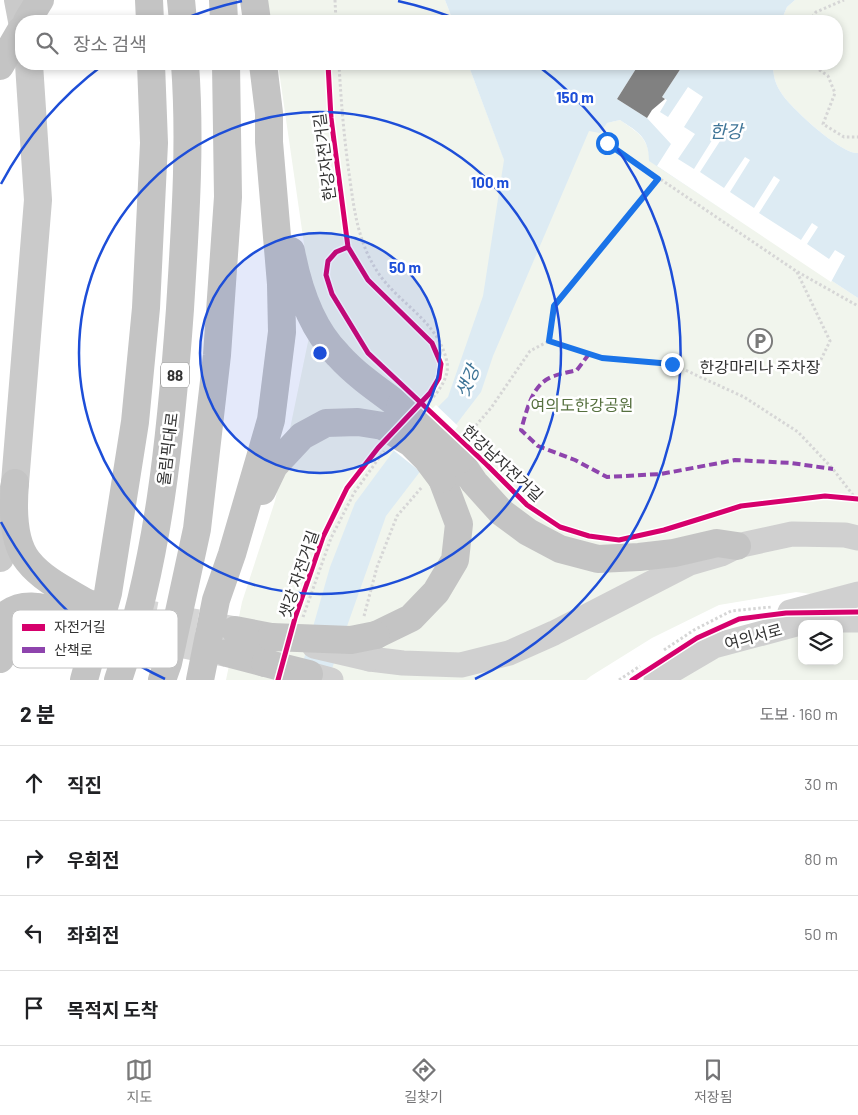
<!DOCTYPE html>
<html lang="ko">
<head>
<meta charset="utf-8">
<style>
	:root { --surface:#fff; --page:#f6f6f6; --text:#202124; --muted:#757577; --line:#e0e0e0; --accent:#7a7a7a }
	body { margin:0; font-family:Barlow,"Noto Sans KR",sans-serif; background:var(--page); color:var(--text) }
	.controls { position:absolute; right:15px; bottom:15px; display:grid; overflow:hidden; border-radius:10px; box-shadow:0 2px 8px #0003 }
	.controls button { width:45px; height:45px; display:grid; place-items:center; padding:0; border:0; border-bottom:1px solid var(--line); background:var(--surface); color:var(--text); font:25px sans-serif }
	.stop { position:absolute; width:15px; height:15px; margin:-11px; border:4px solid #1a73e8; border-radius:50%; background:#fff }
	.stop.end { background:#1a73e8; border-color:#fff; box-shadow:0 1px 5px #0008 }
	.list { margin:0; padding:0; list-style:none }
	h2 { display:flex; justify-content:space-between; align-items:center; height:65px; margin:0; padding:0 20px; font-size:21px }
	h2 small { font-size:16px; font-weight:400; color:var(--muted) }
	.list li { display:grid; grid-template-columns:32px 1fr auto; gap:15px; align-items:center; box-sizing:border-box; height:75px; padding:0 20px; border-top:1px solid var(--line) }
	.list b { display:block; font-size:19px; white-space:nowrap }
	.list em { font-size:16px; font-style:normal; color:var(--muted) }
	.icon { flex:none; width:28px; height:28px; fill:none; stroke:currentColor; stroke-width:2; stroke-linecap:round; stroke-linejoin:round }
	.map { position:relative; flex:none; width:858px; height:680px; overflow:hidden }
	.search { position:absolute; background:var(--surface); box-shadow:0 2px 8px #0003; left:15px; right:15px; top:15px; height:55px; display:flex; align-items:center; gap:12px; box-sizing:border-box; padding:0 18px; border-radius:20px; color:var(--muted); font-size:19px }
	.sheet { height:365px; background:var(--surface) }
	nav { display:flex; justify-content:space-around; align-items:center; box-sizing:border-box; height:70px; border-top:1px solid var(--line); background:var(--surface); font-size:14px; color:var(--muted) }
	nav a { display:grid; justify-items:center; gap:2px }
	nav .on { color:var(--accent) }
	.map>svg:first-child { display:block }
	.green { fill:#f1f5ed }
	.water { fill:#ddebf3 }
	.pier { fill:#fff }
	.building { fill:#818181 }
	.lines { fill:none; stroke-linecap:round; stroke-linejoin:round }
	.highway-tunnel { stroke:#d6d6d6; stroke-width:28; stroke-dasharray:28 14; stroke-linecap:butt }
	.path { stroke:#d6d6d6; stroke-width:3; stroke-dasharray:2.5 2.5; stroke-linecap:butt }
	.secondary { stroke:#d0d0d0; stroke-width:25 }
	.primary { stroke:#cacaca; stroke-width:28 }
	.highway { stroke:#c4c4c4; stroke-width:28 }
	.secondary-bridge { stroke:#d0d0d0; stroke-width:25 }
	.highway-bridge { stroke:#c4c4c4; stroke-width:28 }
	.quiet { stroke:#8e44ad; stroke-width:4; stroke-dasharray:8 4; stroke-linecap:butt }
	.cycleway-casing { stroke:#fff; stroke-width:8 }
	.cycleway { stroke:#d6006c; stroke-width:5 }
	.route { stroke:#1a73e8; stroke-width:6 }
	.ring { fill:none; stroke:#1d4ed8; stroke-width:2.5 }
	.labels { text-anchor:middle; dominant-baseline:central; stroke-width:5; stroke-linejoin:round; paint-order:stroke }
	.shield { fill:#fff; stroke:#707070; stroke-width:1 }
	.shield-label { font-size:15px; font-weight:bold; fill:#333 }
	.street-label { font-size:16px; fill:#333; stroke:#fff }
	.poi-label { font-size:16px; fill:#333; stroke:#fff }
	.park-label { font-size:16px; fill:#56703f; stroke:#fff }
	.water-label { font-size:18px; font-style:italic; fill:#3f7597; stroke:#fff }
	.key { fill:#fff; stroke:#c2c2c2; stroke-width:1 }
	.key-label { font-size:14px; fill:#333 }
	.centre { fill:#1d4ed8; stroke:#fff; stroke-width:2.5 }
	.ring-label { font-size:15px; text-anchor:middle; font-weight:bold; fill:#1d4ed8; stroke:#fff; stroke-width:5; stroke-linejoin:round; paint-order:stroke }
</style>
</head>
<body>
<div class="map">
<svg width="858" height="680" viewBox="0 0 858 680">
	<rect width="100%" height="100%" fill="#fff"/>
	<path class="green" d="M267,0H445L453,21H271Z
		M795,0H858V153C842,155 791,108 782,94C775,84 773,75 773,64H837V21H781L787,7Z
		M278,64H468L504,159L607,123L620,120C638,133 648,137 650,161L858,298V600L796,592L719,605L652,638L591,676L586,680H226L242,602L275,501L314,313Z
		M839,630L858,632V680H669L694,661L802,632V661H839Z"/>
	<path class="water" d="M445,0H795L787,7L781,21H453Z
		M468,64H773C773,75 775,84 782,94C791,108 842,155 858,153V298L649,161C649,137 638,132 620,120L607,123L600,133L589,131L493,356L481,392L386,516L328,680H298L330,567L355,503L395,449L448,397L483,296L504,160Z"/>
	<path class="pier" d="M639,64L683,65L662,97L667,100L660,112L668,117L688,87L703,97L684,127L695,134L678,159L694,169L714,137L720,141L700,172L724,188L745,157L750,160L730,192L754,208L774,176L780,180L759,213L801,240L812,223L818,227L807,244L829,259L835,250L845,256L831,282L657,166L671,144L647,118L617,99Z
		M436,405L458,426L422,473L392,449Z"/>
	<path class="building" d="M639,64L683,65L662,97L665,99L652,110L647,118L617,99Z"/>
	<g class="lines">
		<path class="highway-tunnel" d="M87,603L233,630
			M87,625L227,653"/>
		<path class="path" d="M335,0L336,21
			M809,21L816,12L844,0
			M339,64C341,101 344,137 349,173C354,208 357,240 377,271C398,304 438,320 447,362C450,377 438,392 429,402
			M811,64L828,76L835,93L823,124L844,137H858
			M607,143L796,271L858,306
			M797,272L830,341L813,376
			M549,341L554,306L658,179
			M466,437L491,408L530,351L549,341L602,358L672,364L744,397L798,432L833,469L856,499
			M364,616L377,567L397,516L422,487
			M303,617L331,538L354,493L384,451
			M664,650L694,630L731,611L772,607
			M619,680L640,666"/>
		<path class="secondary" d="M790,612L858,594
			M370,659L403,663L461,665L509,653L554,633L690,563L721,554L737,546L792,534L845,535L858,538
			M309,674L331,680
			M656,680L714,646L804,622L829,620H858"/>
		<path class="primary" d="M18,0L22,21
			M0,558L15,483L38,200L29,64"/>
		<path class="highway" d="M149,0L150,21
			M181,0L183,21
			M223,0L224,21
			M254,0L257,21
			M27,21L40,0
			M0,66L21,30
			M291,251C298,288 311,328 338,355C356,375 378,390 400,406
			M459,460L474,482L501,512L528,532L560,549L598,559L639,557L674,553L717,543L737,546
			M15,483C13,507 12,541 28,561C43,580 67,591 87,603
			M262,491L274,466L302,436L326,423L358,422L383,426
			M0,621C18,599 44,606 67,616
			M235,630L271,637
			M376,635L411,618L436,592L455,560L459,524L442,479
			M227,653L265,663
			M0,659C19,618 48,624 87,625
			M84,680L108,593L135,422L146,308L154,143L151,64
			M118,680C159,561 171,434 180,309C185,227 191,145 185,64
			M162,680L168,663L197,529L217,355L228,197L226,64
			M200,680L216,600L232,554L271,420L282,332L281,284L269,142V113L263,64"/>
		<path class="secondary-bridge" d="M314,646L370,659"/>
		<path class="highway-bridge" d="M400,406L431,431L459,460
			M383,426L411,443L427,459L442,479
			M271,637L351,640L376,635
			M265,663L309,674"/>
		<path class="quiet" d="M589,354L577,370C570,372 562,373 554,376C532,383 527,410 521,430L538,446L575,460L607,477L661,474L735,460L791,463L833,469"/>
		<defs>
			<path id="cycleway" d="M348,247L336,252L328,261L326,275L332,294L368,353L486,464L527,505L560,527L589,536L619,540L664,530L741,506L825,496L858,499
				M278,680L295,618L323,537L347,488L378,448L430,393L439,378L441,364L432,343L368,280L348,247L331,118L328,64
				M632,680L697,638L739,619L786,613L858,612"/>
		</defs>
		<use href="#cycleway" class="cycleway-casing"/>
		<use href="#cycleway" class="cycleway"/>
	</g>
	<g class="lines">
		<path class="route" d="M607,143L658,179L554,306L549,341L602,358L672,364"/>
	</g>
	<circle cx="320" cy="353" r="120" fill="#1d4ed8" fill-opacity=".12"/>
	<g class="ring">
		<circle cx="320" cy="353" r="120"/>
		<circle cx="320" cy="353" r="241"/>
		<path d="M165 679A361 361 0 0 1 1 522M1 184A361 361 0 0 1 103 65M179 21A361 361 0 0 1 242 1M398 1A361 361 0 0 1 461 21M537 65A361 361 0 0 1 475 679"/>
	</g>
	<defs>
		<symbol id="parking-ring" viewBox="-11 -11 22 22"><circle r="9.5" fill="#fff" stroke="#7a7a7a" stroke-width="1.5"/><path d="M-3.5-5.5H1a3.5 3.5 0 0 1 0 7H-1V5.5H-3.5ZM-1-3.4V-.6H.8a1.4 1.4 0 0 0 0-2.8Z" fill="#7a7a7a"/></symbol>
	</defs>
	<g fill-rule="evenodd">
		<use href="#parking-ring" x="746" y="327" width="28" height="28"/>
	</g>
	<g class="labels">
		<rect class="shield" x="161" y="362.5" width="28" height="25" rx="4"/>
		<g class="shield-label">
			<text x="175" y="375">88</text>
		</g>
		<g class="street-label">
			<text transform="translate(324 157) rotate(-97)">한강자전거길</text>
			<text transform="translate(167 449) rotate(-83)">올림픽대로</text>
			<text transform="translate(503 463) rotate(43)">한강남자전거길</text>
			<text transform="translate(298 574) rotate(-71)">샛강 자전거길</text>
			<text transform="translate(753 636) rotate(-15)">여의서로</text>
		</g>
		<g class="poi-label">
			<text x="760" y="366">한강마리나 주차장</text>
		</g>
		<g class="park-label">
			<text x="582" y="404">여의도한강공원</text>
		</g>
		<g class="water-label">
			<text x="726" y="131">한강</text>
			<text transform="translate(467 381) rotate(-67)">샛강</text>
		</g>
	</g>
	<rect x="12" y="610" width="166" height="58" rx="8" class="key"/>
	<rect x="22" y="624" width="23" height="7" fill="#d6006c"/>
	<rect x="22" y="647" width="23" height="6" fill="#8e44ad"/>
	<g class="key-label">
		<text x="54" y="632">자전거길</text>
		<text x="54" y="655">산책로</text>
	</g>
	<circle cx="320" cy="353" r="8" class="centre"/>
	<g class="ring-label">
		<text x="575" y="103">150 m</text>
		<text x="490" y="188">100 m</text>
		<text x="405" y="273">50 m</text>
	</g>
</svg>
<div class="controls">
<button><svg class="icon" aria-label="layers" viewBox="0 0 24 24"><path d="M12 4l9 5-9 5-9-5zM3 14l9 5 9-5"/></svg></button>
</div>
<div class="stop" style="left:607px;top:143px"></div>
<div class="stop end" style="left:672px;top:364px"></div>
<div class="search"><svg class="icon" aria-label="search" viewBox="0 0 24 24"><circle cx="10" cy="10" r="6"/><path d="M15 15l6 6"/></svg>장소 검색</div>
</div>
<section class="sheet">
<h2>2 분<small>도보 · 160 m</small></h2>
<ul class="list">
<li><svg class="icon" aria-label="ahead" viewBox="0 0 24 24"><path d="M12 20V5M6 11l6-6 6 6"/></svg><div><b>직진</b></div><em>30 m</em></li>
<li><svg class="icon" aria-label="right" viewBox="0 0 24 24"><path d="M7 20v-9h11M14 6l5 5-5 5"/></svg><div><b>우회전</b></div><em>80 m</em></li>
<li><svg class="icon" aria-label="left" viewBox="0 0 24 24"><path d="M17 20v-9H6M10 6l-5 5 5 5"/></svg><div><b>좌회전</b></div><em>50 m</em></li>
<li><svg class="icon" aria-label="arrive" viewBox="0 0 24 24"><path d="M6 21V4h12l-3 4 3 4H6"/></svg><div><b>목적지 도착</b></div></li>
</ul>
</section>
<nav>
<a class="on"><svg class="icon" aria-label="map" viewBox="0 0 24 24"><path d="M3 6l6-2 6 2 6-2v14l-6 2-6-2-6 2zM9 4v14M15 6v14"/></svg>지도</a>
<a><svg class="icon" aria-label="directions" viewBox="0 0 24 24"><path d="M12 3l9 9-9 9-9-9zM9 14v-3h6M13 9l2 2-2 2"/></svg>길찾기</a>
<a><svg class="icon" aria-label="saved" viewBox="0 0 24 24"><path d="M7 4h10v16l-5-4-5 4z"/></svg>저장됨</a>
</nav>
</body>
</html>
